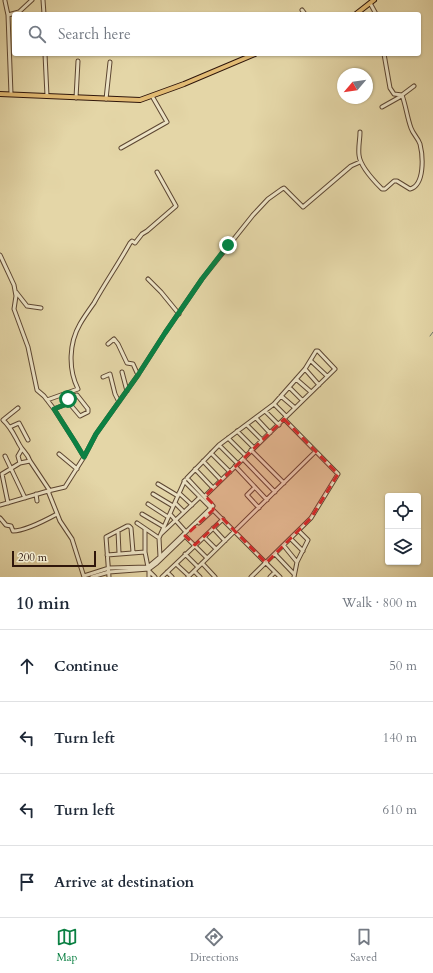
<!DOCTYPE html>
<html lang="en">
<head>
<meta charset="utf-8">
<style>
	:root { --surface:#fff; --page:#f2f2f3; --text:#1f2937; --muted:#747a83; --line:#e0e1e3; --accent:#0b8043 }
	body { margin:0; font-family:Cardo,serif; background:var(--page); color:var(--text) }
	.controls { position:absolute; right:12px; bottom:12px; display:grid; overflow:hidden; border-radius:4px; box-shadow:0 1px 3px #0004 }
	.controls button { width:36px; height:36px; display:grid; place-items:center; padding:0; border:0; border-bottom:1px solid var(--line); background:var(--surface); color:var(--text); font:20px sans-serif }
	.compass { position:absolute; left:337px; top:68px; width:36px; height:36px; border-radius:50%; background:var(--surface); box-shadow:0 1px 3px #0004; rotate:241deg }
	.scale { position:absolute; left:12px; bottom:10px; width:84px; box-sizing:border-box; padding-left:4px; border:2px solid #2f160b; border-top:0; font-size:11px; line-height:14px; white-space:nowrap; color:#2f160b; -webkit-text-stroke:3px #ede4c6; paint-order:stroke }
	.stop { position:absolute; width:12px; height:12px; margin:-9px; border:3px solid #0b8043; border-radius:50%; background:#fff }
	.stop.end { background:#0b8043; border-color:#fff; box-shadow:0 1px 4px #0008 }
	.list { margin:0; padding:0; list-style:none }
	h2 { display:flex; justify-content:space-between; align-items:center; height:52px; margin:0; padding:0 16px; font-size:17px }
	h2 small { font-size:13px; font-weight:400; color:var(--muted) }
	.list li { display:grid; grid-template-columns:26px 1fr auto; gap:12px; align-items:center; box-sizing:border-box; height:72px; padding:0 16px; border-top:1px solid var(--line) }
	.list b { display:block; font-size:15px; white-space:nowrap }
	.list em { font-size:13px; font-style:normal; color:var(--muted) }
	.icon { flex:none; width:22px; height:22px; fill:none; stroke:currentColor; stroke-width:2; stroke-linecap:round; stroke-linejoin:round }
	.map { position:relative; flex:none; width:433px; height:577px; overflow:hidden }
	.search { position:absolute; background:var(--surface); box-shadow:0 1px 3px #0004; left:12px; right:12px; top:12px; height:44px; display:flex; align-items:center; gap:10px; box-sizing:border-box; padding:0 14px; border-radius:4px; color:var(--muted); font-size:15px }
	.sheet { height:340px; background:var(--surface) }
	nav { display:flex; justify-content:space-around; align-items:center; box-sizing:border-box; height:56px; border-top:1px solid var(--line); background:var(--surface); font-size:11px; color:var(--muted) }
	nav a { display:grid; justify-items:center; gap:2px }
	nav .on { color:var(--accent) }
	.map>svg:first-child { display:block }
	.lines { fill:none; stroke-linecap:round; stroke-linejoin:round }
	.stream { stroke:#6d776d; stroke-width:1 }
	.minor-casing { stroke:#5c4632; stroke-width:5 }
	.major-casing { stroke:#2f160b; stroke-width:6 }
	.minor { stroke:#ede4c6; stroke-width:3 }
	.major { stroke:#e2bb74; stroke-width:4 }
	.route { stroke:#0b8043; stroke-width:5 }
	.marked { fill:#d62828; fill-opacity:0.2; stroke:#d62828; stroke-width:3; stroke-dasharray:8 5; stroke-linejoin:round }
</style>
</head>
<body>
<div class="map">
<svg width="433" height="577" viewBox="0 0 433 577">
	<rect width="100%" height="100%" fill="#e4d6a7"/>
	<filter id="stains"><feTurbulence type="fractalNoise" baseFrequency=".005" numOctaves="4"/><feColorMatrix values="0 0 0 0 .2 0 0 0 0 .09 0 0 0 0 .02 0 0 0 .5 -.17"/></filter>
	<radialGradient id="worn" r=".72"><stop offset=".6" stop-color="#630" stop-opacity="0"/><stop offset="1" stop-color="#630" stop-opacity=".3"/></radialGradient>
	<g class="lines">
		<path class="stream" d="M430,336L433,332"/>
		<defs>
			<path id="minor" d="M43,0L44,14
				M5,1L8,15L11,94
				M370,3L376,14
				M302,10L305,14
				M8,15L19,12L32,0
				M45,54L47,96
				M384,54L390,88L394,94L402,95
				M76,98L78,61
				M106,99L110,62
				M382,107L398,98L414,86
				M360,132C360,140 358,147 359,155C360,166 374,181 382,189H385L394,181H397L410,189C425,185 423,156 420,144C418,138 413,134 411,128C407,117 406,106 402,95
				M121,148L167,122L152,96
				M0,255L14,285L16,296L14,309L28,347L37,390L44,396L54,409L75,442L84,457L65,487L48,491L60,521L72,539L84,577
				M148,279L161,292L179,314
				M16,292L27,306L41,308
				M108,344L114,339L118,344L127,363L133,364L138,375
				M311,361L327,376
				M305,369L319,385
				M122,372L127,391
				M103,377L110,374L115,394L119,402
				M296,379L311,392
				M289,387L302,400
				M281,396L295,408
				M47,400L78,389C68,369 69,343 80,324C84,317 89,310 94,303C105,283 119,263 130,243L132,241L135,243L142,234L147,231L176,206L157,172
				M274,404L286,416
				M18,408L3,420C11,427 14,435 19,444C23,452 27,452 30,461
				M54,409L69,403L80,416L88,412V409L77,395L68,398L69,403
				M265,411L279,425
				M256,418L270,433
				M247,425L262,440
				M10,427L19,423L28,440
				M237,431L254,448
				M228,438L246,456
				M219,445L238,464
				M251,450L284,483
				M211,453L230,472
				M59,454L77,469
				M5,456L25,498
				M84,457L96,434L138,375L165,333L202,279L253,215L268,199L282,189L284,188L303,207L351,166L360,162
				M243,459L275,492
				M203,461L221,480
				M20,463L18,456L22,449
				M235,466L267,500
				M195,469L213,488
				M184,481L280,577
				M158,484L178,496
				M255,487L247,495L259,508
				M179,493L192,505
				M36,494L37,501
				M153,494L173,506
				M8,503L2,474L20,463L30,461L50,491
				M175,503L184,512
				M148,504L168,517
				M0,505L48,491
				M142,514L164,527
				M170,514L186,532
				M0,518L6,525L11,526L13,531C25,531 46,520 57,514
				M137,523L159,538
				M199,523L213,510
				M213,528L225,541
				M118,531L119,553
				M161,534L200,497
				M185,536L207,558
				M204,537L216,549
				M291,539L303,551
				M284,546L297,562
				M185,554L198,567
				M275,554L294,574
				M107,555L145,552
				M160,557L159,538L185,480
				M202,563L215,577
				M176,564L189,576
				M149,571L155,577
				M194,571L200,577
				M167,572L172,577
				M84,576L109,568L148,567L145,552V529
				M92,577L109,572L149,569L157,563L183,538
				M109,577L106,537L127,526H129L131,528L133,552
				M149,577V571L148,567L160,557L213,506L187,478L219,445L274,404L305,369L316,351H318L335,369L205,496
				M162,577L223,519
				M188,577L315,452
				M251,577L311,518L338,474L284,419
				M270,577L275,572
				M294,577L297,562L308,540L299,531"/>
			<path id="major" d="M356,14L374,0
				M0,94L140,100L184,84L255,54"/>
		</defs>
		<use href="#minor" class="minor-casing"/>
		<use href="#major" class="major-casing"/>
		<use href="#minor" class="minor"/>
		<use href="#major" class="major"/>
	</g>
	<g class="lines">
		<path class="route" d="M68,399L69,403L54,409L75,442L84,457L96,434L138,375L165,333L202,279L228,245"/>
	</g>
	<path class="marked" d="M284,419L338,474L311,518L266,563L223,519L195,545L185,536L213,510L214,505L205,496Z"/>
	<rect width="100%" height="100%" filter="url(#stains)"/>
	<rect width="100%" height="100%" fill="url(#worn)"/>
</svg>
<div class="controls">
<button><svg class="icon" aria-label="locate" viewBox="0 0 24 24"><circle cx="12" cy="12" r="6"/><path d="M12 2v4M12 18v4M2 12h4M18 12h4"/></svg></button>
<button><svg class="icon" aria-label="layers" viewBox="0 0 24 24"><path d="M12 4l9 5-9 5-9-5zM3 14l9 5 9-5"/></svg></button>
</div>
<svg class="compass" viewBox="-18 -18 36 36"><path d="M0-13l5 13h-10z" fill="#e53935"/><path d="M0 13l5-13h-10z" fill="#747a83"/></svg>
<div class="scale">200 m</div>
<div class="stop" style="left:68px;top:399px"></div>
<div class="stop end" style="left:228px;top:245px"></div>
<div class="search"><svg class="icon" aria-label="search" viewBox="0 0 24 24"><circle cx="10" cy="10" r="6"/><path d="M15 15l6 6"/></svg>Search here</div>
</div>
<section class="sheet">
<h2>10 min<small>Walk · 800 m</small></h2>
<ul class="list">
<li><svg class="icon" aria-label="ahead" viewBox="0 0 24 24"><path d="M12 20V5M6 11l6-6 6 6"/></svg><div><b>Continue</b></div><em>50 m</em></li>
<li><svg class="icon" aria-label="left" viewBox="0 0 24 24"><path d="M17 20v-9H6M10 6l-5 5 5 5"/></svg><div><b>Turn left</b></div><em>140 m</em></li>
<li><svg class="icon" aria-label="left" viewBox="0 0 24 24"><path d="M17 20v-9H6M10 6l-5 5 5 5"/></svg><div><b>Turn left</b></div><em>610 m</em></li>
<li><svg class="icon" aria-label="arrive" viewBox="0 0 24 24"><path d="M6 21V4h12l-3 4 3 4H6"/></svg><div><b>Arrive at destination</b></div></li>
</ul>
</section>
<nav>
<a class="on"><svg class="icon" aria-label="map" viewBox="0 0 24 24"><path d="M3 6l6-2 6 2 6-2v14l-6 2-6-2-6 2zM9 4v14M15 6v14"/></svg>Map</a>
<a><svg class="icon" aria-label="directions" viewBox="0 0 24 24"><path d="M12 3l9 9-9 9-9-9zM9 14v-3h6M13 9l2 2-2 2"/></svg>Directions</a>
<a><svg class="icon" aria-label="saved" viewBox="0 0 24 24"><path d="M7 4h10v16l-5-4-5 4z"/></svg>Saved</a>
</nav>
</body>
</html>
